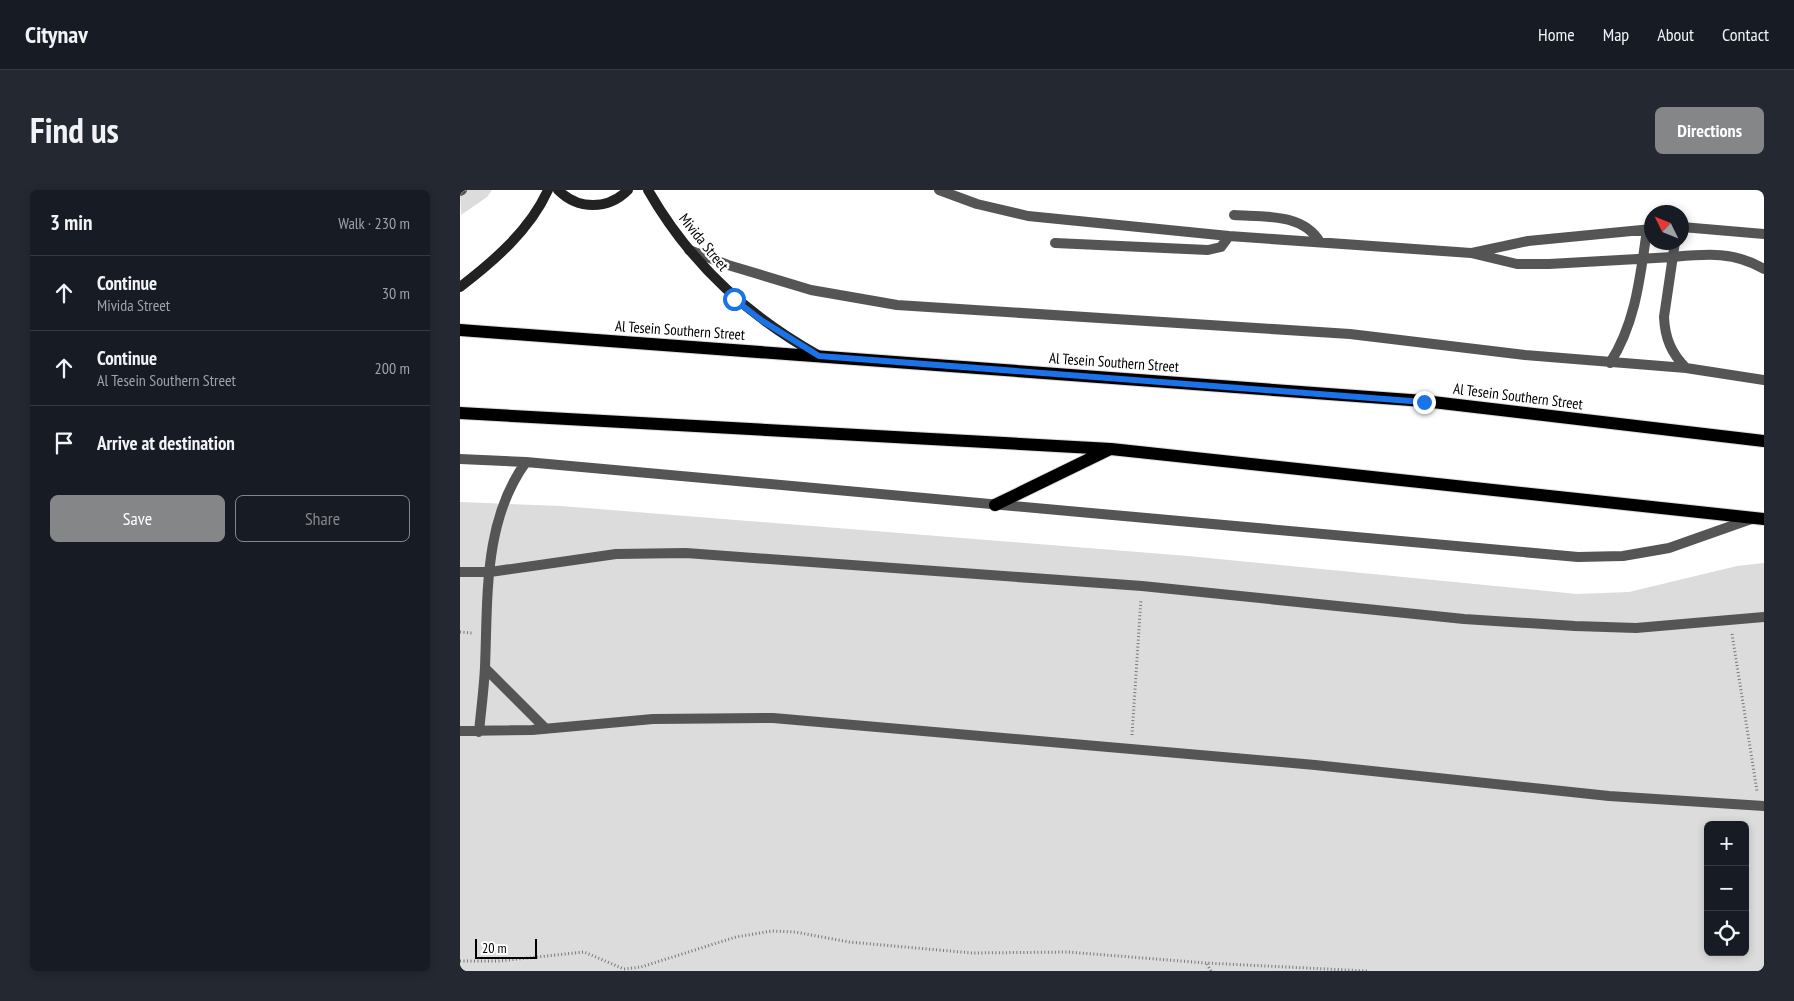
<!DOCTYPE html>
<html lang="en">
<head>
<meta charset="utf-8">
<style>
	:root { --surface:#171b24; --page:#242831; --text:#f1f3f6; --muted:#9ea1a6; --line:#363941; --accent:#858687 }
	body { margin:0; font-family:"PT Sans Narrow",sans-serif; background:var(--page); color:var(--text) }
	.controls { position:absolute; right:15px; bottom:15px; display:grid; overflow:hidden; border-radius:8px; box-shadow:0 2px 8px #0003 }
	.controls button { width:45px; height:45px; display:grid; place-items:center; padding:0; border:0; border-bottom:1px solid var(--line); background:var(--surface); color:var(--text); font:25px sans-serif }
	.compass { position:absolute; left:1184px; top:15px; width:45px; height:45px; border-radius:50%; background:var(--surface); box-shadow:0 2px 8px #0003; rotate:313deg }
	.scale { position:absolute; left:15px; bottom:12px; width:62px; box-sizing:border-box; padding-left:5px; border:2px solid #000; border-top:0; font-size:14px; line-height:18px; white-space:nowrap; color:#000; -webkit-text-stroke:4px #fff; paint-order:stroke }
	.stop { position:absolute; width:15px; height:15px; margin:-11px; border:4px solid #1a73e8; border-radius:50%; background:#fff }
	.stop.end { background:#1a73e8; border-color:#fff; box-shadow:0 1px 5px #0008 }
	.list { margin:0; padding:0; list-style:none }
	h2 { display:flex; justify-content:space-between; align-items:center; height:65px; margin:0; padding:0 20px; font-size:21px }
	h2 small { font-size:16px; font-weight:400; color:var(--muted) }
	.list li { display:grid; grid-template-columns:32px 1fr auto; gap:15px; align-items:center; box-sizing:border-box; height:75px; padding:0 20px; border-top:1px solid var(--line) }
	.list b { display:block; font-size:19px; white-space:nowrap }
	.list p { margin:0; font-size:16px; white-space:nowrap; color:var(--muted) }
	.list em { font-size:16px; font-style:normal; color:var(--muted) }
	.actions { display:flex; gap:10px; padding:15px 20px }
	.actions a { flex:1; padding:11px 0; border:1px solid var(--accent); border-radius:8px; text-align:center; font-size:18px; color:var(--accent) }
	.actions .main { background:var(--accent); color:#fff }
	.icon { flex:none; width:28px; height:28px; fill:none; stroke:currentColor; stroke-width:2; stroke-linecap:round; stroke-linejoin:round }
	.map { position:relative; flex:none; width:1304px; height:781px; overflow:hidden; border-radius:8px }
	header { display:flex; align-items:center; gap:30px; box-sizing:border-box; height:70px; padding:0 25px; background:var(--surface); border-bottom:1px solid var(--line) }
	header strong { font-size:24px }
	nav { display:flex; gap:28px; margin-inline-start:auto; font-size:18px }
	.intro { display:flex; align-items:center; justify-content:space-between; box-sizing:border-box; height:120px; padding:0 30px }
	h1 { margin:0; font-size:35px }
	.button { padding:12px 22px; border-radius:8px; background:var(--accent); color:#fff; font-size:18px; font-weight:700 }
	main { display:flex; gap:30px; padding:0 30px }
	aside { flex:1; background:var(--surface); border-radius:8px; box-shadow:0 2px 8px #0003 }
	.map>svg:first-child { display:block }
	.green { fill:#dcdcdc; fill-rule:evenodd }
	.lines { fill:none; stroke-linecap:round; stroke-linejoin:round }
	.primary-casing { stroke:#dbdbdb; stroke-width:14 }
	.path { stroke:#777; stroke-width:3; stroke-dasharray:1 2.5; stroke-linecap:butt }
	.lane { stroke:#555; stroke-width:10 }
	.street { stroke:#555; stroke-width:10 }
	.secondary { stroke:#222; stroke-width:10 }
	.primary { stroke:#000; stroke-width:12 }
	.route { stroke:#1a73e8; stroke-width:6 }
	.labels { text-anchor:middle; dominant-baseline:central; stroke-width:4.5; stroke-linejoin:round; paint-order:stroke }
	.street-label { font-size:15px; fill:#000; stroke:#fff }
</style>
</head>
<body>
<header>
<strong>Citynav</strong>
<nav><a>Home</a><a>Map</a><a>About</a><a>Contact</a></nav>
</header>
<div class="intro"><h1>Find us</h1><a class="button">Directions</a></div>
<main>
<aside>
<h2>3 min<small>Walk · 230 m</small></h2>
<ul class="list">
<li><svg class="icon" aria-label="ahead" viewBox="0 0 24 24"><path d="M12 20V5M6 11l6-6 6 6"/></svg><div><b>Continue</b><p>Mivida Street</p></div><em>30 m</em></li>
<li><svg class="icon" aria-label="ahead" viewBox="0 0 24 24"><path d="M12 20V5M6 11l6-6 6 6"/></svg><div><b>Continue</b><p>Al Tesein Southern Street</p></div><em>200 m</em></li>
<li><svg class="icon" aria-label="arrive" viewBox="0 0 24 24"><path d="M6 21V4h12l-3 4 3 4H6"/></svg><div><b>Arrive at destination</b></div></li>
</ul>
<div class="actions"><a class="main">Save</a><a>Share</a></div>
</aside>
<div class="map">
<svg width="1304" height="781" viewBox="0 0 1304 781">
	<rect width="100%" height="100%" fill="#fff"/>
	<path class="green" d="M0,0H32L27,7L1,25Z
		M0,312L101,316L728,366L1117,404L1169,402L1277,376L1304,373V781H0ZM1248,635H1285V762H1248Z"/>
	<g class="lines">
		<defs>
			<path id="primary" d="M0,140L964,211L1304,251
				M0,223L651,259L1304,329
				M535,315L650,259"/>
		</defs>
		<use href="#primary" class="primary-casing"/>
		<path class="path" d="M0,442L12,443
			M1272,444L1297,601
			M672,545L681,409
			M0,771H39L124,762L164,779L181,777L276,747L312,741L335,742L389,752L512,763L608,762L746,773L907,781
			M747,774L751,781"/>
		<path class="lane" d="M0,1L2,0
			M1222,37L1304,44
			M1213,67C1246,64 1274,61 1304,79"/>
		<path class="street" d="M479,0L517,14L568,26L769,46L1011,63L1057,74H1089L1213,67
			M774,25C804,27 843,23 860,52
			M1215,52L1204,127C1205,148 1211,163 1226,178
			M595,53L748,60L761,57L769,46
			M229,60L268,75L351,100L437,115L890,144L1065,165L1226,178L1304,190
			M1012,63L1068,51L1192,39
			M1150,173C1176,132 1180,87 1187,40
			M0,269L66,272L1118,367L1163,366L1209,358L1294,328
			M0,382H30L156,364L226,363L682,396L1004,429L1115,436L1176,438L1304,427
			M25,478L85,538
			M0,541L72,540L193,529L313,528L855,575L1149,606L1304,616
			M19,542C21,520 24,499 25,477C28,407 23,331 66,272"/>
		<path class="secondary" d="M98,0C118,20 148,20 168,0
			M188,0C229,72 286,125 358,165
			M0,97C34,71 70,40 88,0"/>
		<use href="#primary" class="primary"/>
	</g>
	<g class="lines">
		<path class="route" d="M274,109L301,130L359,166L964,212"/>
	</g>
	<g class="labels">
		<g class="street-label">
			<text transform="translate(244 52) rotate(51)">Mivida Street</text>
			<text transform="translate(220 140) rotate(4)">Al Tesein Southern Street</text>
			<text transform="translate(654 172) rotate(4)">Al Tesein Southern Street</text>
			<text transform="translate(1058 206) rotate(7)">Al Tesein Southern Street</text>
		</g>
	</g>
</svg>
<div class="controls">
<button>+</button>
<button>−</button>
<button><svg class="icon" aria-label="locate" viewBox="0 0 24 24"><circle cx="12" cy="12" r="6"/><path d="M12 2v4M12 18v4M2 12h4M18 12h4"/></svg></button>
</div>
<svg class="compass" viewBox="-18 -18 36 36"><path d="M0-13l5 13h-10z" fill="#e53935"/><path d="M0 13l5-13h-10z" fill="#9ea1a6"/></svg>
<div class="scale">20 m</div>
<div class="stop" style="left:274px;top:109px"></div>
<div class="stop end" style="left:964px;top:212px"></div>
</div>
</main>
</body>
</html>
